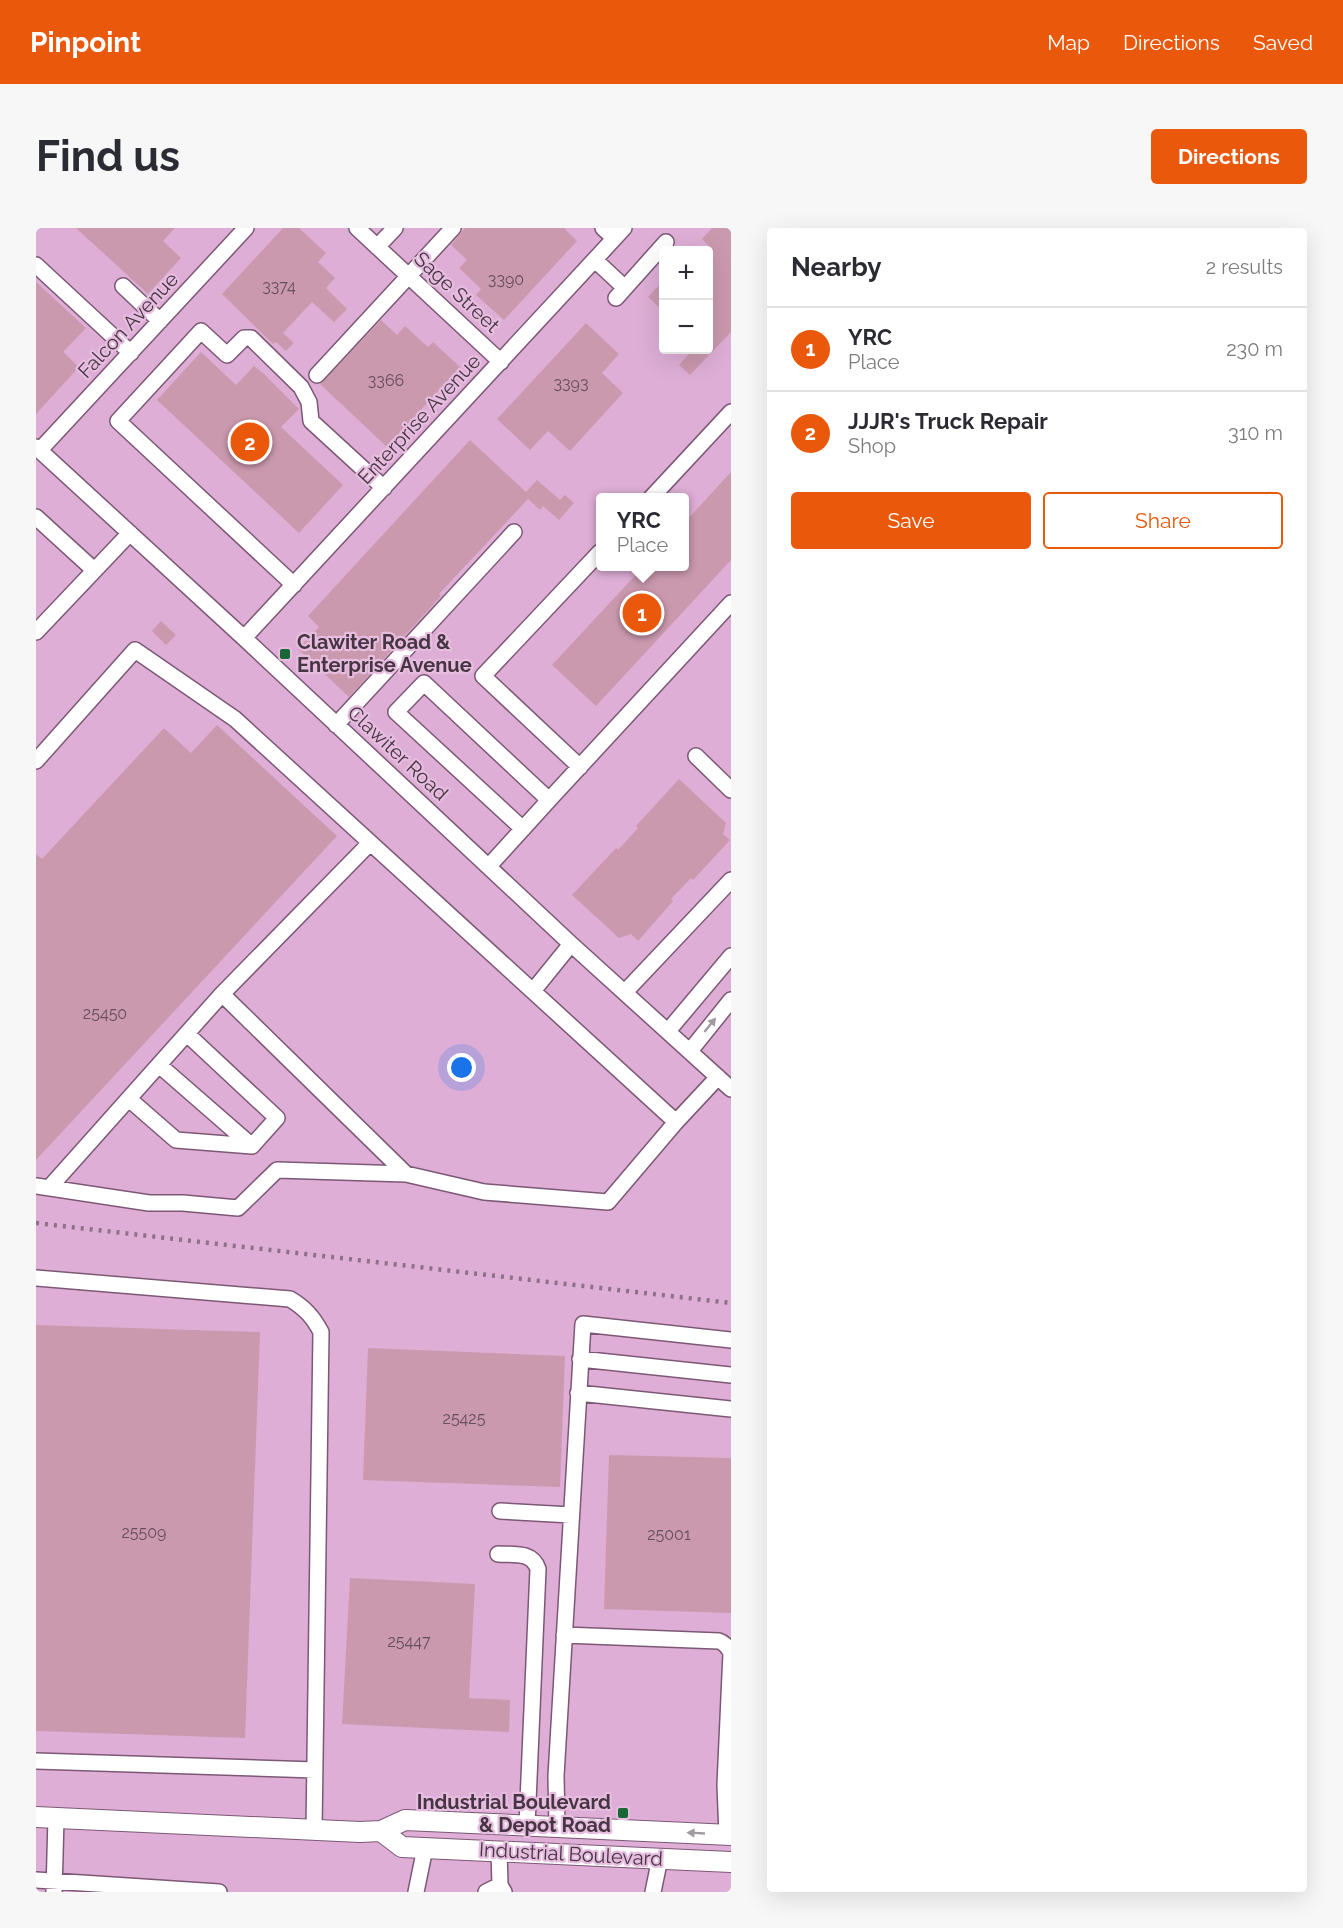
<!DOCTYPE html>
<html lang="en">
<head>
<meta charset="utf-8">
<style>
	:root { --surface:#fff; --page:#f7f7f7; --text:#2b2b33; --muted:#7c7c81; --line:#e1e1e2; --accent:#ea580c }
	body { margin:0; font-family:Raleway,sans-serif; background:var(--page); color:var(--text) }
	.controls { position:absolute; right:18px; top:18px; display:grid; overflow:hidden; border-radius:6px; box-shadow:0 6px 24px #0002 }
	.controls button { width:54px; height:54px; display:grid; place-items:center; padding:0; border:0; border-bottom:2px solid var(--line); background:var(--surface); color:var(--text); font:30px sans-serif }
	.you { position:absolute; left:426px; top:840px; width:21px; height:21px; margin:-15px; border:4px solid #fff; border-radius:50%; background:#1a73e8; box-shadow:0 0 0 9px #1a73e833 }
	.badge { display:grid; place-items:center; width:39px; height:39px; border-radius:50%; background:var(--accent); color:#fff; font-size:20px; font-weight:700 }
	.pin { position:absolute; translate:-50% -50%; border:3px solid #fff; box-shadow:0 2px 6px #0006 }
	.popup { position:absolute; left:560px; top:265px; width:93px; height:78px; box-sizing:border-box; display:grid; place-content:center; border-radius:6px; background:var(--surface); filter:drop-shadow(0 2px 4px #0005); font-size:20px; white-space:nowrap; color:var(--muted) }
	.popup b { font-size:22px; color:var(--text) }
	.popup::after { content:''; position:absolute; left:50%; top:100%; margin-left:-12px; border:12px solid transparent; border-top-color:var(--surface) }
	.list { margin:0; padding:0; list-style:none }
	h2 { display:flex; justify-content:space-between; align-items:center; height:78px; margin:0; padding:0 24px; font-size:26px }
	h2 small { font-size:20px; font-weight:400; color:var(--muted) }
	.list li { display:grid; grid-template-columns:39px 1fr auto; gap:18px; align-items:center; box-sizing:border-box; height:84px; padding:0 24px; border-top:2px solid var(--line) }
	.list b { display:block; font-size:22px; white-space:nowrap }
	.list p { margin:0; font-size:20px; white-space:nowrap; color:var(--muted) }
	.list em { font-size:20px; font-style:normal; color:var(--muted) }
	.actions { display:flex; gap:12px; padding:18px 24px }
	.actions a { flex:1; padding:14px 0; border:2px solid var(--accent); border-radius:6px; text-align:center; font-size:21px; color:var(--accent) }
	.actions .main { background:var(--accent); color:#fff }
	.map { position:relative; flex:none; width:695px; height:1664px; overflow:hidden; border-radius:6px }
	header { display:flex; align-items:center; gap:36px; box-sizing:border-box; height:84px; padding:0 30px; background:var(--accent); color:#fff }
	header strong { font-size:28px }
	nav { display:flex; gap:33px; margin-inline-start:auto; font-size:21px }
	.intro { display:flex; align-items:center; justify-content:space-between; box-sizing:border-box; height:144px; padding:0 36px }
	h1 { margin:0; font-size:42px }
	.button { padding:15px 27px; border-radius:6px; background:var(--accent); color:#fff; font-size:21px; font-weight:700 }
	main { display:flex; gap:36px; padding:0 36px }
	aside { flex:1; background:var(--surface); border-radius:6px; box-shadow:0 6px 24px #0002 }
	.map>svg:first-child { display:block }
	.built { fill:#deaed6; fill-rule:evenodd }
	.building { fill:#cb99ae }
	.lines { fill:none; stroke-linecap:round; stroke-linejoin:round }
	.minor-casing { stroke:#7c5876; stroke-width:18 }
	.major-casing { stroke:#7c5876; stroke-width:22 }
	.minor { stroke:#fff; stroke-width:15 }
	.major { stroke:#fff; stroke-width:20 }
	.rail { stroke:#8d7188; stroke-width:4.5; stroke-dasharray:3 6; stroke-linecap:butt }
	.oneway { fill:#a29aa1 }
	.poi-dot { fill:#176737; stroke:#e6bcdf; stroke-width:2 }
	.labels { text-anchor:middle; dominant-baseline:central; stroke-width:4.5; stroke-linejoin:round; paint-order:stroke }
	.number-label { font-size:16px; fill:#674e5e }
	.street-label { font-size:20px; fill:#463543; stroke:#e6bcdf }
	.poi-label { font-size:20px; font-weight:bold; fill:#463543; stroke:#e6bcdf; text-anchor:start }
</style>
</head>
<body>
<header>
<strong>Pinpoint</strong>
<nav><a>Map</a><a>Directions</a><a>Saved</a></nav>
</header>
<div class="intro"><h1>Find us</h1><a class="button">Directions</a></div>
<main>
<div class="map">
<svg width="695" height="1664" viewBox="0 0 695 1664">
	<rect width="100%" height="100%" fill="#e6bcdf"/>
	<path class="built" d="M0,0H695V1664H0ZM628,22H672V122H628ZM564,270H648V338H564Z"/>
	<path class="building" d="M40,0H139L127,13L145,30L112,66Z
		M247,0H263L290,25L282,34L299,50L290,60L311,81L298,94L276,74L247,105L258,115L250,123L240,114L237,116L186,66Z
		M429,0H528L541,13L468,92L440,67L445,61L423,40L431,32L415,17Z
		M676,0H695V104L654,147L643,137L657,122H672V17L666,11Z
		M627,53V83L612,69Z
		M0,54L50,100L27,124L43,139L0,186Z
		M345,92L361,107L369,98L392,119L397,114L424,139L351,219L284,156Z
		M550,95L583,126L566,145L587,165L534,223L512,203L494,222L461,191Z
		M165,124L200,157L218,138L228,146L263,181L245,199L307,257L263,305L121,172Z
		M434,212L490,264L501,252L524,272L529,267L538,275L523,292L507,278L504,282L492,271L403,366L405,368L313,469L262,421L283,399L272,388Z
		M695,244V332L560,478L516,437L607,339H648V295Z
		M125,393L140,407L130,417L116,403Z
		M181,497L301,608L0,932V626L6,631L128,500L155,525Z
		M643,551L690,595L687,606L694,612L657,652L655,650L635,671L637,673L602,713L595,706L583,710L536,667L580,620L582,622L602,600L600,598Z
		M0,1097L224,1104L209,1510L0,1503Z
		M332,1120L529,1128L524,1259L327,1252Z
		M573,1227L695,1230V1385L568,1381Z
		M314,1350L439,1356L433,1470L474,1472L473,1504L306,1496Z"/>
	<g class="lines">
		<defs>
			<path id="minor" d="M321,0L465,134
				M567,0L578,10
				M341,19L359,0
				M559,32L589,60
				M0,37L95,125
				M87,58L124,93
				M580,70L630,14
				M281,147L417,0
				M0,219L208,410L535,716L695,861
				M4,222L210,0
				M615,270L695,184
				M0,289L58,342
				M258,357L82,193L165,103L191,127L208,110H215L265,159L273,174L275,193L348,260
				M0,404L94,305
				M208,410L588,0
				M300,497L478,304
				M660,528L695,562
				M0,533L99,422L199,491L640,894
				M544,539L447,448L564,324
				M513,572L695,375
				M453,638L513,572L388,455L360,484L487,601
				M497,763L535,716
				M589,764L695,652
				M186,766L370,946
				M632,803L695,728
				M654,823L695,772
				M123,837L216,918
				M93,871L140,912L216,918L241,890L151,806
				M0,958L113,975H147L202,980L241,942L370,946L448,964L572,974L640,894L682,849
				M13,960L186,766L334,615
				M0,1050L254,1071C269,1080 277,1089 285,1104L278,1602
				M544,1131L695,1147
				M542,1165L695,1181
				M464,1283L535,1287
				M462,1326C478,1327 496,1323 502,1341L491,1597
				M528,1407L683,1413C689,1415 692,1419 695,1425L689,1557L691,1607
				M0,1533L279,1542
				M521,1599L520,1548L547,1096L695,1112
				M463,1623L464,1657L468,1664
				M0,1652L183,1664
				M18,1664L20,1590
				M380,1664L389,1620
				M450,1664L464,1657
				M617,1664L624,1630"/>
			<path id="major" d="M0,1589L324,1604L345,1603L369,1592L695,1607
				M345,1603L366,1619L695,1634"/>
		</defs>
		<use href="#minor" class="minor-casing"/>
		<use href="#major" class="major-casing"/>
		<use href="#minor" class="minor"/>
		<use href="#major" class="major"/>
		<path class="rail" d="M0,995L695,1075"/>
	</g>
	<defs><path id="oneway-solid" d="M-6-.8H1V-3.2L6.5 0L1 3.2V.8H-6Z" transform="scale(1.5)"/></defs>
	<g class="oneway">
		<use href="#oneway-solid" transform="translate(674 797) rotate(-51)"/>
		<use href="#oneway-solid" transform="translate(660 1605) rotate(-177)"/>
	</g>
	<g class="poi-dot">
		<rect x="243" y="420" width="12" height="12" rx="3"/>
		<rect x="581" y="1579" width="12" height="12" rx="3"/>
	</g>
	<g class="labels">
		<g class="number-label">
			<text x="470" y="51">3390</text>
			<text x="243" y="58">3374</text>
			<text x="350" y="152">3366</text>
			<text x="535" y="155">3393</text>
			<text x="69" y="785">25450</text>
			<text x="428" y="1190">25425</text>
			<text x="108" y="1304">25509</text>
			<text x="633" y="1306">25001</text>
			<text x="373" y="1413">25447</text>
		</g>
		<g class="street-label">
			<text transform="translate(421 64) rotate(43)">Sage Street</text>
			<text transform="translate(92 97) rotate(-47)">Falcon Avenue</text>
			<text transform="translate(383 191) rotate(-47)">Enterprise Avenue</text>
			<text transform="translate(362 525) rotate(43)">Clawiter Road</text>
			<text transform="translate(535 1626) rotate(3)">Industrial Boulevard</text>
		</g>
		<g class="poi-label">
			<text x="261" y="414">Clawiter Road &amp;<tspan x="261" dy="23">Enterprise Avenue</tspan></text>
			<text x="575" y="1574" text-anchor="end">Industrial Boulevard<tspan x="575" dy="23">&amp; Depot Road</tspan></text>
		</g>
	</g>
</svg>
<div class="controls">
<button>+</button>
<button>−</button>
</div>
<div class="you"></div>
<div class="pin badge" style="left:606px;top:385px">1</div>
<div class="popup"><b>YRC</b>Place</div>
<div class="pin badge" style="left:214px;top:214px">2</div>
</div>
<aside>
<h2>Nearby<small>2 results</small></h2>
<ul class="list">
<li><span class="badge">1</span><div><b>YRC</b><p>Place</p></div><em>230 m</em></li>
<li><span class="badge">2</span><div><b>JJJR's Truck Repair</b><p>Shop</p></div><em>310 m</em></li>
</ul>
<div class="actions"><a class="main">Save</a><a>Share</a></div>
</aside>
</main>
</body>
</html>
